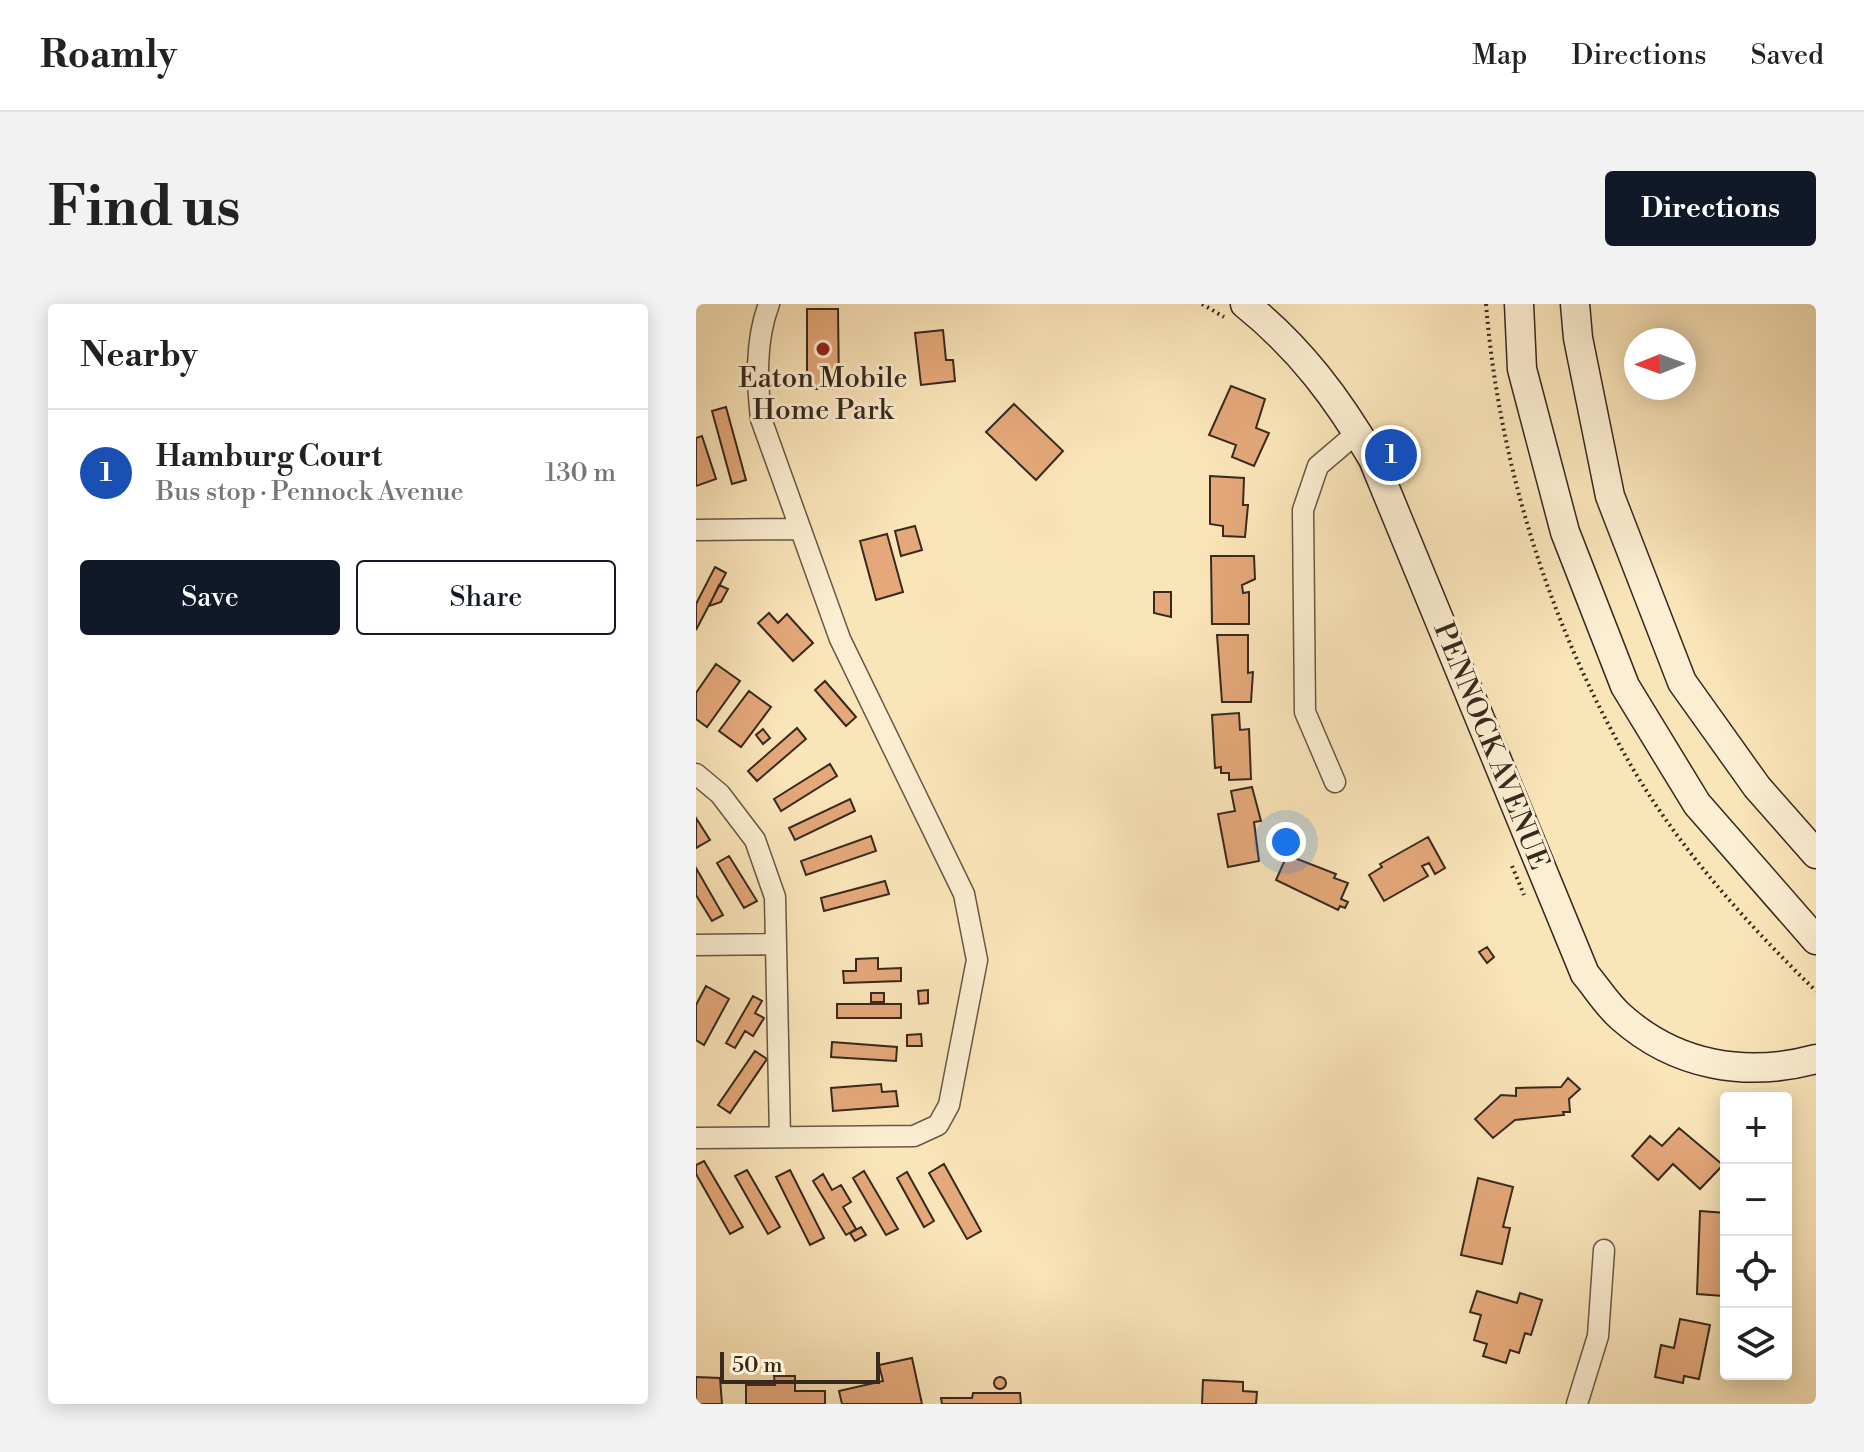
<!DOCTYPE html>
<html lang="en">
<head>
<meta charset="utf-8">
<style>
	:root { --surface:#fff; --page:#f2f2f2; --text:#222; --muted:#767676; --line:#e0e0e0; --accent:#111827 }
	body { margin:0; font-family:"Libre Bodoni",serif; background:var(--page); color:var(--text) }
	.controls { position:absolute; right:24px; bottom:24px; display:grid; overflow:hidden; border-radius:8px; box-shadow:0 4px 20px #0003 }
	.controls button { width:72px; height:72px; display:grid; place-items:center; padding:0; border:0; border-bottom:2px solid var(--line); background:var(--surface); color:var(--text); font:40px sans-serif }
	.compass { position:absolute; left:928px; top:24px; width:72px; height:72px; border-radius:50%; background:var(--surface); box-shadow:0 4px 20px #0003; rotate:269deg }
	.scale { position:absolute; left:24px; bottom:20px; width:160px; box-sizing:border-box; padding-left:8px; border:4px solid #38291e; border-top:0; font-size:22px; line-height:28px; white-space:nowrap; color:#38291e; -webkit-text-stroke:6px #fceed2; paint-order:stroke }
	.you { position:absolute; left:590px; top:538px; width:28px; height:28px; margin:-20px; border:6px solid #fff; border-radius:50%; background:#1a73e8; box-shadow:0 0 0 12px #1a73e833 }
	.badge { display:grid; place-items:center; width:52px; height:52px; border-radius:50%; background:var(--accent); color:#fff; font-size:26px; font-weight:700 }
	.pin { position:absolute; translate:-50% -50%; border:4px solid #fff; box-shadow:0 2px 8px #0006 }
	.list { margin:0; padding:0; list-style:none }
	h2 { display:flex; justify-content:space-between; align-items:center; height:104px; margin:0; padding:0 32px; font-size:34px }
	h2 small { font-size:26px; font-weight:400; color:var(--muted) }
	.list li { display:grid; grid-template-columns:52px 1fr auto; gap:24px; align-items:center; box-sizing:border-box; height:128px; padding:0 32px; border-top:2px solid var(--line) }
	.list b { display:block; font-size:30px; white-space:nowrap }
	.list p { margin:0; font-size:26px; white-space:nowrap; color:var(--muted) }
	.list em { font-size:26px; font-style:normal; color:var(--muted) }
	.actions { display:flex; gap:16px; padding:24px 32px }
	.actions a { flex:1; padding:18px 0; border:2px solid var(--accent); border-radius:8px; text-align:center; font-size:28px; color:var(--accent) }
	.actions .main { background:var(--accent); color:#fff }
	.icon { flex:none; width:44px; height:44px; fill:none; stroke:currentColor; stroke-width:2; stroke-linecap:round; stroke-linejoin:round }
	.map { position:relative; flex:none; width:1120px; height:1100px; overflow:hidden; border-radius:8px }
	header { display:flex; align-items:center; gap:48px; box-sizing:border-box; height:112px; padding:0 40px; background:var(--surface); border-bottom:2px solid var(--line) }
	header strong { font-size:38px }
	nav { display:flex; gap:44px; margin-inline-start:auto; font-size:28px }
	.intro { display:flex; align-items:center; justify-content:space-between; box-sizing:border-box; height:192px; padding:0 48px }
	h1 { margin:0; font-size:56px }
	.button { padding:20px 36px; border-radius:8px; background:var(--accent); color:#fff; font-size:28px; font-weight:700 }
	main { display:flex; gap:48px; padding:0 48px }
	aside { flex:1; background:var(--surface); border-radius:8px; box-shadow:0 4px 20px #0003 }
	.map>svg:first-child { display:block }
	.building { fill:#e4a87a; stroke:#38291e; stroke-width:2 }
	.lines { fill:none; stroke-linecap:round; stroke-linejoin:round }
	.street-casing { stroke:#685845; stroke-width:23 }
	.secondary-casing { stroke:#38291e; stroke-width:31 }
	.path { stroke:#38291e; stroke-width:4; stroke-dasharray:2 4; stroke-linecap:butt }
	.street { stroke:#fceed2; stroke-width:20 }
	.secondary { stroke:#fceed2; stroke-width:28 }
	.poi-dot { fill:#8f2418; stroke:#fceed2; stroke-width:3 }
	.labels { text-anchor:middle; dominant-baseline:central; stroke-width:6; stroke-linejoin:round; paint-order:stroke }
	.poi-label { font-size:28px; fill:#38291e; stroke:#fceed2 }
	.street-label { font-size:28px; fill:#38291e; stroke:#fceed2 }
</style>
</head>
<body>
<header>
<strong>Roamly</strong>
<nav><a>Map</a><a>Directions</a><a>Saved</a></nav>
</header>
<div class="intro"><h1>Find us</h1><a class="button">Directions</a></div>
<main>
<aside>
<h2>Nearby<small></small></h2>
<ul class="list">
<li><span class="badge" style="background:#1a4fb4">1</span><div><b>Hamburg Court</b><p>Bus stop · Pennock Avenue</p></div><em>130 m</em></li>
</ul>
<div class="actions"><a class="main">Save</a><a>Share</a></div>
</aside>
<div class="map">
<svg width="1120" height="1100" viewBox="0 0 1120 1100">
	<rect width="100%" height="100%" fill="#fae5b9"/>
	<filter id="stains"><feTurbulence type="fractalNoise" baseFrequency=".0025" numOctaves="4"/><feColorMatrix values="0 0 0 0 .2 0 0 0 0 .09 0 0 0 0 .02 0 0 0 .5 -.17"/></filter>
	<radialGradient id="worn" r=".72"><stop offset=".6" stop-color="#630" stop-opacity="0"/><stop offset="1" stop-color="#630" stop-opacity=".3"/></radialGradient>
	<path class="building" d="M111,5H142L143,85H111Z
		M247,26L250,56H257L259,77L225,81L219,29Z
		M535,82L569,95L560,124L573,129L558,162L536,153L540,141L513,131Z
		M318,100L367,147L340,176L290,128Z
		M30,103L50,176L36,180L16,107Z
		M6,132L20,175L0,182V134Z
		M514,172L548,174L547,201H552L549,233L527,232V222L514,220Z
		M219,222L226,246L205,252L199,227Z
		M191,230L207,288L180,296L164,237Z
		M515,252H558L559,275L546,281L547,289L553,288V320H516Z
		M19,263L30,269L0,326V300Z
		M23,281L32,285L25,298L13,302Z
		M458,288H475V313L458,309Z
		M73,309L82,319L91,310L117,339L97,357L62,319Z
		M521,331H552V369L557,368L555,398H526Z
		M20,360L44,377L11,423L0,415V389Z
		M129,377L160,413L150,422L119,386Z
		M53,387L75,403L45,443L23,427Z
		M543,409L544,426L553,425L555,475L533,476V469H525V463L519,464L516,411Z
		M101,424L110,435L61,477L52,467Z
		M67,425L74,434L67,440L60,431Z
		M134,460L141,472L85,507L78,495Z
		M556,483L565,517L558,518L563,557L532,563L522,510L539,507L535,487Z
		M154,495L159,507L99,536L93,524Z
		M0,514L14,536L0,544Z
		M175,532L180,547L110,571L105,557Z
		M732,533L749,564L739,570L733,559L726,562L732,572L688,597L673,571L686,563L684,560Z
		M591,551L640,570L638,574L652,579L645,595L652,598L649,604L644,602L642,606L580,576Z
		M33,552L61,597L48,604L21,559Z
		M0,564L27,611L16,617L0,591Z
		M189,577L193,590L128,607L125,594Z
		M791,643L798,653L791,659L783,648Z
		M182,654V665L205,664V677L148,679L147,667H160V655Z
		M10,682L33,695L8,741L0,736V701Z
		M232,686V699L223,700L222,687Z
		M175,689H188V698H175Z
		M57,692L66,697L59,709L68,714L57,732L49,727L39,744L30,739Z
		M141,700H205V714H141Z
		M225,730L226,742H211V731Z
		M136,738L201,743L200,757L135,753Z
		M59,747L71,755L34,809L22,801Z
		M872,774L884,785L873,795L874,808H867L868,811L819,816L797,834L779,815L805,791L820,792V784L865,783Z
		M185,780L186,788L200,787L202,802L137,807L135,784Z
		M983,824L1027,861L1004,885L977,860L962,876L936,852L954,832L966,842Z
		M8,857L47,923L34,930L0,870V861Z
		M248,860L285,927L271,935L233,869Z
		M51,866L84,923L72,930L39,872Z
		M94,866L128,934L114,941L80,873Z
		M168,867L202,925L190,931L157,874Z
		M211,868L238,917L228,923L201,874Z
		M127,870L136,886L145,881L155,898L147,903L160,925L150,931L117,877Z
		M782,874L817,883L807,923L814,924L806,960L765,951Z
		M1004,907L1030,909L1027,992L1001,990Z
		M165,923L170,931L159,937L154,929Z
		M781,987L821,999L824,989L846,996L835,1031L829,1029L823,1049L814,1046L810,1059L787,1052L791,1040L778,1036L785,1011L774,1008Z
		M984,1015L1014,1021L1003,1075L988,1072L987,1079L959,1073L965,1041L978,1044Z
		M216,1054L226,1100H146L143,1087L187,1077L183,1061Z
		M78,1072H99V1087H129V1100H50V1081H79Z
		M298 1079a6 6 0 1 1 12 0a6 6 0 1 1-12 0Z
		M0,1073L24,1074L26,1100H0Z
		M507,1076L547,1078V1087L561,1088L560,1100H506Z
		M277,1089H324L325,1100H246L245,1094H276Z"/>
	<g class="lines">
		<defs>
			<path id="street" d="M0,226L104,225
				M0,470L24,490L59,536L79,593L84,833
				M639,478L609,408L607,206L622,162L662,128
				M0,641L80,640
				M0,834L218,832L242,821L253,801L281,656L268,590L144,335L65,115C61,77 59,37 73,0
				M881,1100L902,1032L908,946"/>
			<path id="secondary" d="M549,0C604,44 642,95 677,155L889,670C901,684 911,701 925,713C980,762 1050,774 1120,755
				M823,0L826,65L869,228L929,382L1001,500L1120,636
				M879,0L882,34L914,192L986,378L1061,483L1120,550"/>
		</defs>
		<use href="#street" class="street-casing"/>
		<use href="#secondary" class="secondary-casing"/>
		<path class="path" d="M506,0L528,13
			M790,0C803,160 853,319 933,458C981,542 1051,620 1120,687
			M816,562L828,591"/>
		<use href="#street" class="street"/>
		<use href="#secondary" class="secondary"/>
	</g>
	<circle class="poi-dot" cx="127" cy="45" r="8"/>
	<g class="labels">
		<g class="poi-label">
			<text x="127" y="74">Eaton Mobile<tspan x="127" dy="32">Home Park</tspan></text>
		</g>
		<g class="street-label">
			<text transform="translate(795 442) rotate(68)">PENNOCK AVENUE</text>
		</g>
	</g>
	<rect width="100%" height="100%" filter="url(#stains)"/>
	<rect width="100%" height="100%" fill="url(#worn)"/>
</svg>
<div class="controls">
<button>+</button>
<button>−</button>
<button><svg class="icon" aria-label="locate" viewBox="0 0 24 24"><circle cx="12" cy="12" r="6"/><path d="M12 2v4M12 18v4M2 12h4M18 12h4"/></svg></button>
<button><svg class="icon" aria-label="layers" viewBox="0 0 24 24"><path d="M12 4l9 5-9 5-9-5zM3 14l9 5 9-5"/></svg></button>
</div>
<svg class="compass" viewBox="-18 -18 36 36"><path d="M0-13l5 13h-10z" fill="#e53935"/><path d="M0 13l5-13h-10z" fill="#767676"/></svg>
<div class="scale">50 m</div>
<div class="you"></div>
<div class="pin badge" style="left:695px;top:151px;background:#1a4fb4">1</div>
</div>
</main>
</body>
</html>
